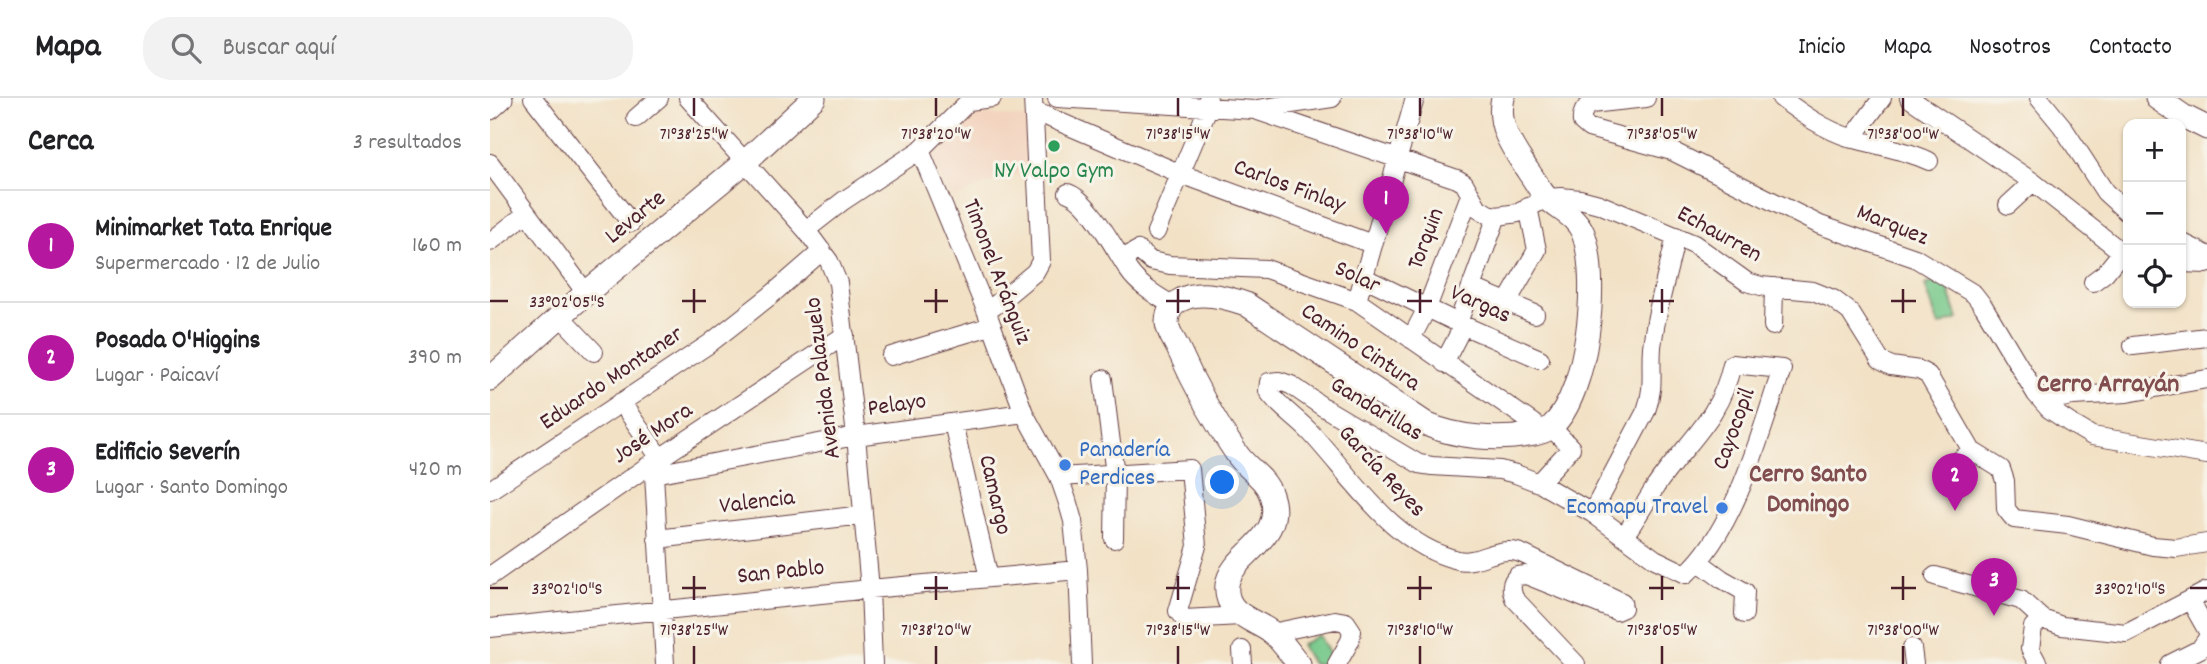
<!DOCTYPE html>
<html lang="es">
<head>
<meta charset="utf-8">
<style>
	:root { --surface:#fff; --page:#f2f2f2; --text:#202124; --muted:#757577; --line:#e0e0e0; --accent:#b5179e }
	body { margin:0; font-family:Dekko,sans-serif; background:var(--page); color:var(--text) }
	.controls { position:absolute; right:21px; top:21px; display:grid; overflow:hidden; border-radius:14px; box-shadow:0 2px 5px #0004 }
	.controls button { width:63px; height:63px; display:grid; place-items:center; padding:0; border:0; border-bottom:2px solid var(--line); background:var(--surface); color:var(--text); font:35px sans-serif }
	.you { position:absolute; left:733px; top:385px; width:24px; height:24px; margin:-18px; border:5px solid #fff; border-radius:50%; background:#1a73e8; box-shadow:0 0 0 10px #1a73e833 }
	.badge { display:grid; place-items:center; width:46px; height:46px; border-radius:50%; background:var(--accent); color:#fff; font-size:23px; font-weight:700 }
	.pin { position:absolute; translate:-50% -58px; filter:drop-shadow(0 2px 4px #0008) }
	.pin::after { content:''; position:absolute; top:37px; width:24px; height:21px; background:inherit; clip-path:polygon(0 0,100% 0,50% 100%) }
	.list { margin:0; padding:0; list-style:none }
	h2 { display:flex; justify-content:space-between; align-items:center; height:91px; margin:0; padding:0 28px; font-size:30px }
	h2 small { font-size:23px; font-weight:400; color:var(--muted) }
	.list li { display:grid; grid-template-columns:46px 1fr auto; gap:21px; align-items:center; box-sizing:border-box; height:112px; padding:0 28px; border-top:2px solid var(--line) }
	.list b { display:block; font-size:26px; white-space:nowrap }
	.list p { margin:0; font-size:23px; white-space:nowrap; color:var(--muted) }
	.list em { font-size:23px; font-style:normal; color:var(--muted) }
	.icon { flex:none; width:38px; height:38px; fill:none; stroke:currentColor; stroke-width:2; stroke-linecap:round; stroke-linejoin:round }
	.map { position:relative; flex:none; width:1717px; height:566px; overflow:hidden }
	header { display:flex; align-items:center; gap:42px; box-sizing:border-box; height:98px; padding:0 35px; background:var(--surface); border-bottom:2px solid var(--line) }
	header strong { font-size:33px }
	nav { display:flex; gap:38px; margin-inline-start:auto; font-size:24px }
	.search { width:490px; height:63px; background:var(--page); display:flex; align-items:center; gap:18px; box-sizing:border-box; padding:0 24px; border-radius:28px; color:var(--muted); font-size:26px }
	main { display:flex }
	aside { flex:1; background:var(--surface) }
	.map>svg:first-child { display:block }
	.built { fill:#f3d4bf }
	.green { fill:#77c98b; stroke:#60745b; stroke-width:2 }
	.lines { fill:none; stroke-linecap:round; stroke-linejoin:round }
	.minor-casing { stroke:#633c42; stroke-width:20 }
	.major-casing { stroke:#633c42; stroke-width:25 }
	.minor { stroke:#fff; stroke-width:18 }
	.major { stroke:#fff; stroke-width:23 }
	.ticks { fill:none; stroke:#4a1f2b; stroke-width:2.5 }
	.leisure-dot { fill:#2e9e5b; stroke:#f7f3e8; stroke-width:2.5 }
	.shop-dot { fill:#3f7fe0; stroke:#f7f3e8; stroke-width:2.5 }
	.labels { text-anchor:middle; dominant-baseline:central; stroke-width:6; stroke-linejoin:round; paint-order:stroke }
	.leisure-label { font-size:24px; fill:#27864d; stroke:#f7f3e8 }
	.street-label { font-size:24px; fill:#4a1f2b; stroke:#f7f3e8 }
	.shop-label { font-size:24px; fill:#366cbe; stroke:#f7f3e8; text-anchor:start }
	.neighbourhood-label { font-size:26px; font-weight:bold; fill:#824d4f; stroke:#f7f3e8 }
	.ticks-label { font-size:18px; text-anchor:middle; fill:#4a1f2b; stroke:#f7f3e8; stroke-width:6; stroke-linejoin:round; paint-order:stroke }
</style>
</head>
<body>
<header>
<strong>Mapa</strong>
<div class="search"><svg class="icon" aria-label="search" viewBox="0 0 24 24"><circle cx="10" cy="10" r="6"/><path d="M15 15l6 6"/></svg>Buscar aquí</div>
<nav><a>Inicio</a><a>Mapa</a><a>Nosotros</a><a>Contacto</a></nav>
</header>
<main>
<aside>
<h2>Cerca<small>3 resultados</small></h2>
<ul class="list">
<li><span class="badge">1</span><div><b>Minimarket Tata Enrique</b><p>Supermercado · 12 de Julio</p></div><em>160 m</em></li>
<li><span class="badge">2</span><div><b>Posada O'Higgins</b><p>Lugar · Paicaví</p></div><em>390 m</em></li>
<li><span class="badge">3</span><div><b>Edificio Severín</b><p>Lugar · Santo Domingo</p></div><em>420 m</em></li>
</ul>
</aside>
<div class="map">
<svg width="1717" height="566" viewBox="0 0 1717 566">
	<rect width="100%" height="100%" fill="#f7f3e8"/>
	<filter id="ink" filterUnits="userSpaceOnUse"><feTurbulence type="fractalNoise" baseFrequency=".0143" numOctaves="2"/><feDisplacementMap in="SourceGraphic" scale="14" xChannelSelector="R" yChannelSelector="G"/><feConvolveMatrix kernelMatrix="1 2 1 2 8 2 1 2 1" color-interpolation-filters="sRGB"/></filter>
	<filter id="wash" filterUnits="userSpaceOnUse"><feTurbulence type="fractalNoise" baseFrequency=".00686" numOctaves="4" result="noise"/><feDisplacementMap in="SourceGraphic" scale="28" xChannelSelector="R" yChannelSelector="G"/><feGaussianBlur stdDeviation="1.57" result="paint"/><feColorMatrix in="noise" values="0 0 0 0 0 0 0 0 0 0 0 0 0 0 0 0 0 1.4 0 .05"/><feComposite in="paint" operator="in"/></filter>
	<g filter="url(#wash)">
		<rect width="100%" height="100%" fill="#f2e1c5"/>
		<path class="built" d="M486,16L541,20L542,72L493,87L465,101L453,88L443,60Z"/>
		<path class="green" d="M1455,181L1468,221L1449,228L1435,187Z
			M829,537L844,565L842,566H822L811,547Z"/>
	</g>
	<g filter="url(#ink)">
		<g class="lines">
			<defs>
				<path id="minor" d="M43,0L141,125
					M198,0L316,132L339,163L348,185L366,338L380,491L383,566
					M567,0L765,12L967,81L974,85L988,110L998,116L1007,118L1028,115L1057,100L1071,99L1090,101L1109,106L1204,146L1257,184L1271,188L1323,193L1343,201L1360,214L1390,262L1401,268L1429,272L1438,277L1482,353L1511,371L1515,383L1516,411L1524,421L1578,427L1663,448L1686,450L1717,445
					M1156,0L1101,6C1094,11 1091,15 1092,24L1099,30L1182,53L1330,127L1425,160L1484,196L1494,209L1546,296L1559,311L1580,325L1602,338L1717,357
					M1291,0C1312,16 1335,32 1361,40C1388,48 1414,51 1439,63
					M1419,0L1543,84L1638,159
					M1549,0L1572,28L1615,94L1638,115
					M768,11L842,0
					M544,13L691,76L882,146
					M146,20L169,0
					M1362,41L1392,0
					M430,52L496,212L534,315L569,379L577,402L583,423L588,472L592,566
					M0,65L96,195
					M578,95C600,102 626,154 639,173C649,188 668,198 683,208
					M1518,107L1543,84
					M316,132L353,103L430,52L479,3L502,0
					M666,134L718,10V1
					M0,144L37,115
					M1691,144L1717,157
					M635,164L639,157L648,152L661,163L680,167L776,171L867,203L1054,333
					M1691,165L1717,166
					M873,179L968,225L1050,261
					M1603,184L1615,175L1631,155
					M983,190L1045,216
					M867,203L925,0
					M1017,204L1047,152L1038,109
					M503,209L545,174L551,163L543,0
					M70,218L104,254
					M968,225L1007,118
					M1283,228L1284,189
					M921,241L937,210L980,97
					M1643,248L1717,239
					M401,258L501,228
					M954,265L973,228
					M613,281L625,377L624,441
					M131,304L170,360
					M1559,311L1571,300L1583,298L1637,295L1717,281
					M463,325L499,480
					M158,369L164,376L175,566
					M1452,375L1482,353
					M164,376L366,338L534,315
					M569,379L700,371L707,448L688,513L694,521L751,518
					M1049,385L1081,350L1061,329
					M0,392L219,246L280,198L332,153
					M1102,415L1156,313C1165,288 1160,274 1162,249C1166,212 1178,174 1186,138
					M167,441L373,417
					M1209,464L1232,481L1255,494L1254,516
					M0,478L158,368L355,237
					M1445,478L1531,502L1552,521L1572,528L1636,535L1717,493
					M1700,502L1717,532
					M0,530L380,491L588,472
					M782,535L845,522L856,524L862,533L860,543L847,566
					M1422,550L1424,566
					M752,552L753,566
					M1086,566L1024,500C1021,491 1020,485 1027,478L1036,477L1126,513L1133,510L1132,504L1035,457C1031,455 1025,453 1020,453C1002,452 986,466 968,462C903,447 863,380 820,334C807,320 790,310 778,293L779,284L789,283L801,287L833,309L929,366L942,368L1010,372L1026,376L1049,385L1102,415L1165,461L1196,476C1246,431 1271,333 1292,271L1242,266C1230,322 1196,344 1166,388C1155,405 1146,422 1134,438
					M1548,566L1540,551L1543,529L1552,521
					M1680,566L1710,551L1717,541"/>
				<path id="major" d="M1667,0L1693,18L1717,30
					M0,10L11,0
					M0,281L96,195L255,64L324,0
					M809,566C800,556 791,541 781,534C763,521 734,516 737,487C741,455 797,442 781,397C775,379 757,371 747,356C724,323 704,286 688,250C684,242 678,234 677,225C677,216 681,208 689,203C708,191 736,199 756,206L938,327C966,339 1007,343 1038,337C1046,336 1056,334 1062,328C1098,296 1110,178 1093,135C1085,116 1069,113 1056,99C1049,91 1044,81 1038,73C1023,50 1006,28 1013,0"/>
			</defs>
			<use href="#minor" class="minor-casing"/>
			<use href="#major" class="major-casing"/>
			<use href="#minor" class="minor"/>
			<use href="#major" class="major"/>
		</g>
	</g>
	<path class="ticks" d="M204,0V18M446,0V18M688,0V18M930,0V18M1172,0V18M1413,0V18M204,191V215M446,191V215M688,191V215M930,191V215M1172,191V215M1413,191V215M0,203H18M192,203H216M434,203H458M676,203H700M917,203H942M1159,203H1184M1401,203H1426M204,478V502M446,478V502M688,478V502M930,478V502M1172,478V502M1413,478V502M0,490H18M192,490H216M434,490H458M676,490H700M917,490H942M1159,490H1184M1401,490H1426M1700,490H1717M204,548V566M446,548V566M688,548V566M930,548V566M1172,548V566M1413,548V566"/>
	<circle class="leisure-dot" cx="564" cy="48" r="7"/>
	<g class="shop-dot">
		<circle cx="575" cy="367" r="7"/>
		<circle cx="1232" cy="410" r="7"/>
	</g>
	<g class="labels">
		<g class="leisure-label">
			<text x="564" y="74">NY Valpo Gym</text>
		</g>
		<g class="street-label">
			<text transform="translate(799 89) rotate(20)">Carlos Finlay</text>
			<text transform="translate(146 120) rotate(-39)">Levarte</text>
			<text transform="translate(1402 128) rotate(22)">Marquez</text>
			<text transform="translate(1229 137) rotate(29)">Echaurren</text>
			<text transform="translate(937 141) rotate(-69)">Torquin</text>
			<text transform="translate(506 174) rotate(69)">Timonel Aránguiz</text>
			<text transform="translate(867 180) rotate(25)">Solar</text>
			<text transform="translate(990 207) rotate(24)">Vargas</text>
			<text transform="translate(870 250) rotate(34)">Camino Cintura</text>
			<text transform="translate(334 280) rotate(-97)">Avenida Palazuelo</text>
			<text transform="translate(122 281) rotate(-34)">Eduardo Montaner</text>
			<text transform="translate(407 308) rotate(-8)">Pelayo</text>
			<text transform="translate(886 312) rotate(31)">Gandarillas</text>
			<text transform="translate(1245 331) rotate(-70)">Cayocopil</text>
			<text transform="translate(163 336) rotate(-34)">José Mora</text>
			<text transform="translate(891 374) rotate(47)">García Reyes</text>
			<text transform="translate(504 397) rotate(77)">Camargo</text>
			<text transform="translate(267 405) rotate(-7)">Valencia</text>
			<text transform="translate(291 475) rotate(-6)">San Pablo</text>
		</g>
		<g class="shop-label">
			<text x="589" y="353">Panadería<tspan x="589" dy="28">Perdices</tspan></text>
			<text x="1218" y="410" text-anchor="end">Ecomapu Travel</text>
		</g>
		<g class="neighbourhood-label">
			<text x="1618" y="287">Cerro Arrayán</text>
			<text x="1318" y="377">Cerro Santo<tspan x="1318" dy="30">Domingo</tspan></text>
		</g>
	</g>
	<g class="ticks-label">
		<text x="204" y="41">71°38'25"W</text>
		<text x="446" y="41">71°38'20"W</text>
		<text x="688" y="41">71°38'15"W</text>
		<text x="930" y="41">71°38'10"W</text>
		<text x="1172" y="41">71°38'05"W</text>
		<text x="1413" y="41">71°38'00"W</text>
		<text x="77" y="209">33°02'05"S</text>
		<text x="77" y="496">33°02'10"S</text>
		<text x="1640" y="496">33°02'10"S</text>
		<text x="204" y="537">71°38'25"W</text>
		<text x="446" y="537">71°38'20"W</text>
		<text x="688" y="537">71°38'15"W</text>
		<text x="930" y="537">71°38'10"W</text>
		<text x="1172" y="537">71°38'05"W</text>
		<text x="1413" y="537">71°38'00"W</text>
	</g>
</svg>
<div class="controls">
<button>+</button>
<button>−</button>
<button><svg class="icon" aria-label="locate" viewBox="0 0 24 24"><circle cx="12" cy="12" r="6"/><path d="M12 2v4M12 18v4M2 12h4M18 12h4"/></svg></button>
</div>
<div class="you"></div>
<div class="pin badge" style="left:896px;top:136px">1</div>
<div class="pin badge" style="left:1465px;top:413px">2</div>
<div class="pin badge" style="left:1504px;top:518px">3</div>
</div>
</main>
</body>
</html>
